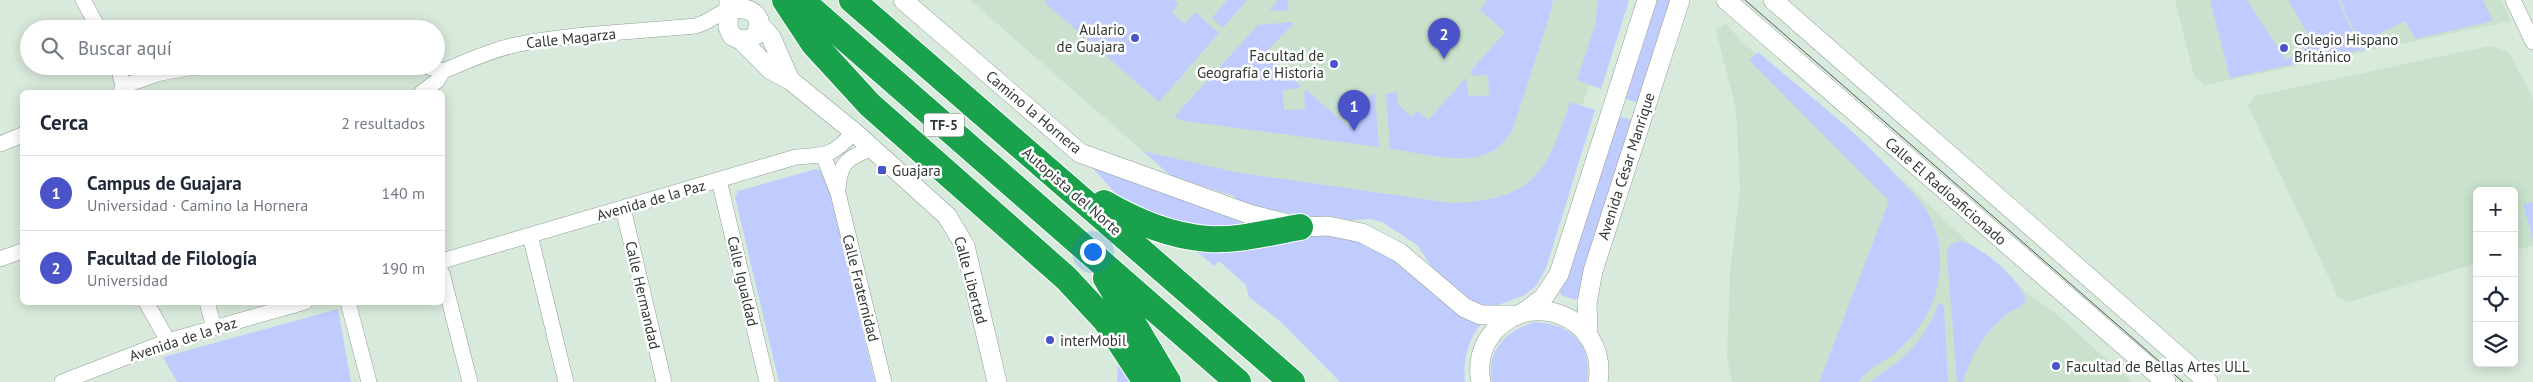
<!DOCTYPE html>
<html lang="es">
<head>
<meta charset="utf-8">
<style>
	:root { --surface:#fff; --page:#f2f2f3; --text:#1f2937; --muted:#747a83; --line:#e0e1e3; --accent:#4a53c8 }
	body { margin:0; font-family:"PT Sans",sans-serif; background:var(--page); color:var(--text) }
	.controls { position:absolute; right:15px; bottom:15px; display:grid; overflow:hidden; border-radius:8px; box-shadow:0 2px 12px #0003 }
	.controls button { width:45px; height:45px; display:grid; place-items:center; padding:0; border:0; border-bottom:1px solid var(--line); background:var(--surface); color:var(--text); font:25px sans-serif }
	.you { position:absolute; left:1092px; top:251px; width:18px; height:18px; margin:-12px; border:4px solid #fff; border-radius:50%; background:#1a73e8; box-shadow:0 0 0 8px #1a73e833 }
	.badge { display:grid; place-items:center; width:32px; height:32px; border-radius:50%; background:var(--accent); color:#fff; font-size:16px; font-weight:700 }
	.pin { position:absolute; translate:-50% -41px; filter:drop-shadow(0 1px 2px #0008) }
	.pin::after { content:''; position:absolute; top:26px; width:18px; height:15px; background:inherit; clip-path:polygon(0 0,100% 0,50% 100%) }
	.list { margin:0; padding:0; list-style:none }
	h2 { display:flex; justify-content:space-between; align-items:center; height:65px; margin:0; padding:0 20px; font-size:21px }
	h2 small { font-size:16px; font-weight:400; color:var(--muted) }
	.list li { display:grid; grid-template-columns:32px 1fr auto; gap:15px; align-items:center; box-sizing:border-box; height:75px; padding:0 20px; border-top:1px solid var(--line) }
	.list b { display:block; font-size:19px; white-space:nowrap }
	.list p { margin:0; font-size:16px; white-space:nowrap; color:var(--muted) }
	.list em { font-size:16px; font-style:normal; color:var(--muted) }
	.icon { flex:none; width:28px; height:28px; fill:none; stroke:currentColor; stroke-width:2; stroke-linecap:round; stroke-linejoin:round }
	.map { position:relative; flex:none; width:2533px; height:382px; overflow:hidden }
	.search { position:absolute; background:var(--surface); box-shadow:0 2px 12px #0003; left:20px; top:20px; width:425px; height:55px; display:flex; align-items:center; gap:12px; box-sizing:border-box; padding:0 18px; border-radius:28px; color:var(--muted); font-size:19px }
	.panel { position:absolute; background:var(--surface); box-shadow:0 2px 12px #0003; left:20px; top:90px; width:425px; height:215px; border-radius:8px }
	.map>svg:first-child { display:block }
	.built { fill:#cae2cd }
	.green { fill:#c0ccfe }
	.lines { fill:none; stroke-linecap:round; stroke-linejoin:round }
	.minor-casing { stroke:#8e9f91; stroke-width:16 }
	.tertiary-casing { stroke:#8e9f91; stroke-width:20 }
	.motorway-casing { stroke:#fff; stroke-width:28 }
	.minor { stroke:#fff; stroke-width:15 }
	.tertiary { stroke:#fff; stroke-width:19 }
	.motorway { stroke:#19a14c; stroke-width:26 }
	.tram { stroke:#505951; stroke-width:1 }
	.poi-dot { fill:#4a53c8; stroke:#fff; stroke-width:2 }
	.labels { text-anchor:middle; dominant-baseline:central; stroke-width:5; stroke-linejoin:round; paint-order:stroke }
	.shield { fill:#fff; stroke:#6f7470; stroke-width:1 }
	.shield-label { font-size:14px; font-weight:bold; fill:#313832 }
	.poi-label { font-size:15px; fill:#313832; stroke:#fff; text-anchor:start }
	.street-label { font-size:15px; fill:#313832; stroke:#fff }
</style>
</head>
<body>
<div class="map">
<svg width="2533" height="382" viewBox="0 0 2533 382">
	<rect width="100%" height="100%" fill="#d8eadb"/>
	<path class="built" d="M970,0H1629L1601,89L1589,85L1582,106L1595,110L1557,229L1387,222L1171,176Z
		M2175,0H2501L2511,21L2205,85L2194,76Z
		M1726,23L1740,40L1906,183L1969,243L2001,266L2024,291L2054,312L2132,382H1732L1727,357L1730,273L1740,189L1736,109L1716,30Z
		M2489,46L2502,49L2509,53L2533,98V246L2514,251V191H2477V263L2349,302L2338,297L2248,106L2255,96Z"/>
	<path class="green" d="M1047,0H1174L1178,4L1172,13L1185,24L1195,12L1219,33L1159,102L1045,3Z
		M1227,0H1247L1223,28L1212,18Z
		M1278,0H1287L1289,10L1269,11Z
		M1487,0H1553L1551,11L1512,132C1504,141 1498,150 1486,154C1461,165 1417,152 1390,149L1386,94L1397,92L1398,104L1412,117L1417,111L1428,120L1466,78L1469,97L1489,95L1488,75L1474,76L1470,72L1505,32L1480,10Z
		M1598,0H1629L1601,89L1577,80L1595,25Z
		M1654,0H1672L1641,98L1636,102L1626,99L1625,92Z
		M2210,0H2247L2286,60L2314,44L2288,0H2338L2361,50L2230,78Z
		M2340,0H2483L2493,21L2415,39L2405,21L2370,38L2374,48L2363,51Z
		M1291,22L1293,24L1264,54L1301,86L1298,88L1283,90L1284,110L1305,109L1304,93L1306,90L1348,126L1373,93L1375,95L1379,147L1185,121L1174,117L1258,25Z
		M1758,52C1803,91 1852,127 1892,171C1909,190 1923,199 1933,224C1945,252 1941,291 1926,316C1918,330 1907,343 1894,354C1882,363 1867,368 1859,382H1819L1889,201L1749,60Z
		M1570,102L1595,110L1546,268L1536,286L1523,296L1492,307L1478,304L1467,298L1431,266L1417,245L1382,222L1370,219L1349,220L1330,216L1318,217L1256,208L1241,203L1233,196L1171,176L1143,151L1235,172L1452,203C1533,200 1547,174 1570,102Z
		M1620,117L1631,120L1632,126L1578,297L1575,300L1561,295L1560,291L1616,121Z
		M1091,166C1144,189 1201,203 1255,225L1202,230L1136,210L1116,194Z
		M816,169L825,172L875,382H779L735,197L738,191Z
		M2533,202V240L2523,204Z
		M1293,235H1342L1384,251L1479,321L1480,325C1467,343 1463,360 1465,382H1340L1281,322L1249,297L1246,285L1219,261L1214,266L1186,242Z
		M1961,241C1982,247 2021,279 2026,301C2020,309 2015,308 2007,314C1985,331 1971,355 1963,382H1957L1947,255C1948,245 1951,243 1961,241Z
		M1942,303L1944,306L1948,382H1871C1880,373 1892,367 1902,358C1919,344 1931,325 1938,304Z
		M338,309L351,382H177L163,357Z
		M1535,322C1571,324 1593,344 1587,382H1492C1485,351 1507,330 1535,322Z
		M1118,360L1136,382H1117Z"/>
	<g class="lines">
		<defs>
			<path id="minor" d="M83,0L99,29
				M2513,0L2533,42
				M118,66L123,86
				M443,71C466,62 490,50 515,45C573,33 635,32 695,26C708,23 716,14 729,10
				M121,92L123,86L161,73L200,66
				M422,92L437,81L443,71L425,66
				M0,144L22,135
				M823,155L838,193L884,382
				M719,180L767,382
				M838,189C840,161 847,159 872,148
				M623,208L664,382
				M530,235L566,382
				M0,259L22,251
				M442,261L796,157C828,155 832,156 854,132
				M442,273L470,382
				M146,302L168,341
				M207,302L214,328
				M348,302L369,382
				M62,382L168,341L305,302"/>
			<path id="tertiary" d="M729,0L728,27L732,36L741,40L771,70L790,80L854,132L947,216L965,246L997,382
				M903,0L1080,153L1249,214L1300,227L1328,226L1362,233L1400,253L1465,308L1481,315H1513
				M1726,0L2166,382
				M1773,0L2208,382
				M729,10C741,7 753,8 759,20L757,34L750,39L741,40
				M760,25L771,37L790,80
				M1524,312L1544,297L1559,274L1647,0
				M1588,335L1587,303L1593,271L1680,0
				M1481,382C1478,368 1480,354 1487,341C1523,283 1609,315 1598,382"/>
			<path id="motorway" d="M785,0L814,44L870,105L1066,278L1106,321L1146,382
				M801,0L1238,382
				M852,0L1292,382
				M1104,203C1137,222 1170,236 1208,239C1238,241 1271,232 1300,227
				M1106,278L1168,382"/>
		</defs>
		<use href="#minor" class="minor-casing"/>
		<use href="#tertiary" class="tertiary-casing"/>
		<use href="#motorway" class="motorway-casing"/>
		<use href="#minor" class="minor"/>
		<use href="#tertiary" class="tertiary"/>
		<use href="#motorway" class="motorway"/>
		<path class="tram" d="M1745,0L2183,382"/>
	</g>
	<g class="poi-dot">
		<circle cx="1135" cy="38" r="5"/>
		<circle cx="2284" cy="48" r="5"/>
		<circle cx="1334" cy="64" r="5"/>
		<rect x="877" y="165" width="10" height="10" rx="2.5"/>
		<circle cx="1050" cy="340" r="5"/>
		<circle cx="2056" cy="366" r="5"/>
	</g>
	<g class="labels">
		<rect class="shield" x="924" y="113.5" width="40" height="23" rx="4"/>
		<g class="shield-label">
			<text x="944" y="125">TF-5</text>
		</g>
		<g class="poi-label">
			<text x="1125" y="29" text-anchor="end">Aulario<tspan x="1125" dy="17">de Guajara</tspan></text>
			<text x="2294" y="39">Colegio Hispano<tspan x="2294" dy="17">Británico</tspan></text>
			<text x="1324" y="55" text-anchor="end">Facultad de<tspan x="1324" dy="17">Geografía e Historia</tspan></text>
			<text x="892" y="170">Guajara</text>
			<text x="1060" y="340">interMobil</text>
			<text x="2066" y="366">Facultad de Bellas Artes ULL</text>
		</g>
		<g class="street-label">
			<text transform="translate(571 38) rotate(-6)">Calle Magarza</text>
			<text transform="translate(1034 112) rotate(40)">Camino la Hornera</text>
			<text transform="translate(1626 166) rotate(-72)">Avenida César Manrique</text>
			<text transform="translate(1072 191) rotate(41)">Autopista del Norte</text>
			<text transform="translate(1946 191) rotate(41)">Calle El Radioaficionado</text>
			<text transform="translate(651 200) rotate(-16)">Avenida de la Paz</text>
			<text transform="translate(971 280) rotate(75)">Calle Libertad</text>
			<text transform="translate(743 281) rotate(77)">Calle Igualdad</text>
			<text transform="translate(861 288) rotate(76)">Calle Fraternidad</text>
			<text transform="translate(643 295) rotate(77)">Calle Hermandad</text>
			<text transform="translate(183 339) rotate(-18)">Avenida de la Paz</text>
		</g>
	</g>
</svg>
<div class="controls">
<button>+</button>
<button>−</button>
<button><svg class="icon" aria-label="locate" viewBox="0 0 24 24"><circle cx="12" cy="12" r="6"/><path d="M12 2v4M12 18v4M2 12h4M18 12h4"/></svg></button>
<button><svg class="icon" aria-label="layers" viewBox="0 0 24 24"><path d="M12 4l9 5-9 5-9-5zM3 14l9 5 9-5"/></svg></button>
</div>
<div class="you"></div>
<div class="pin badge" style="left:1354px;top:131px">1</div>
<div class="pin badge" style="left:1444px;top:59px">2</div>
<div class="search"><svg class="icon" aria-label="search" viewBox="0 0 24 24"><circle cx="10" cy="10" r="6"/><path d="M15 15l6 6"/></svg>Buscar aquí</div>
<section class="panel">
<h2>Cerca<small>2 resultados</small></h2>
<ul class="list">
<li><span class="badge">1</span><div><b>Campus de Guajara</b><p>Universidad · Camino la Hornera</p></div><em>140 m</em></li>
<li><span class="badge">2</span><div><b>Facultad de Filología</b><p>Universidad</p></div><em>190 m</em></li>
</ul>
</section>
</div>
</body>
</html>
